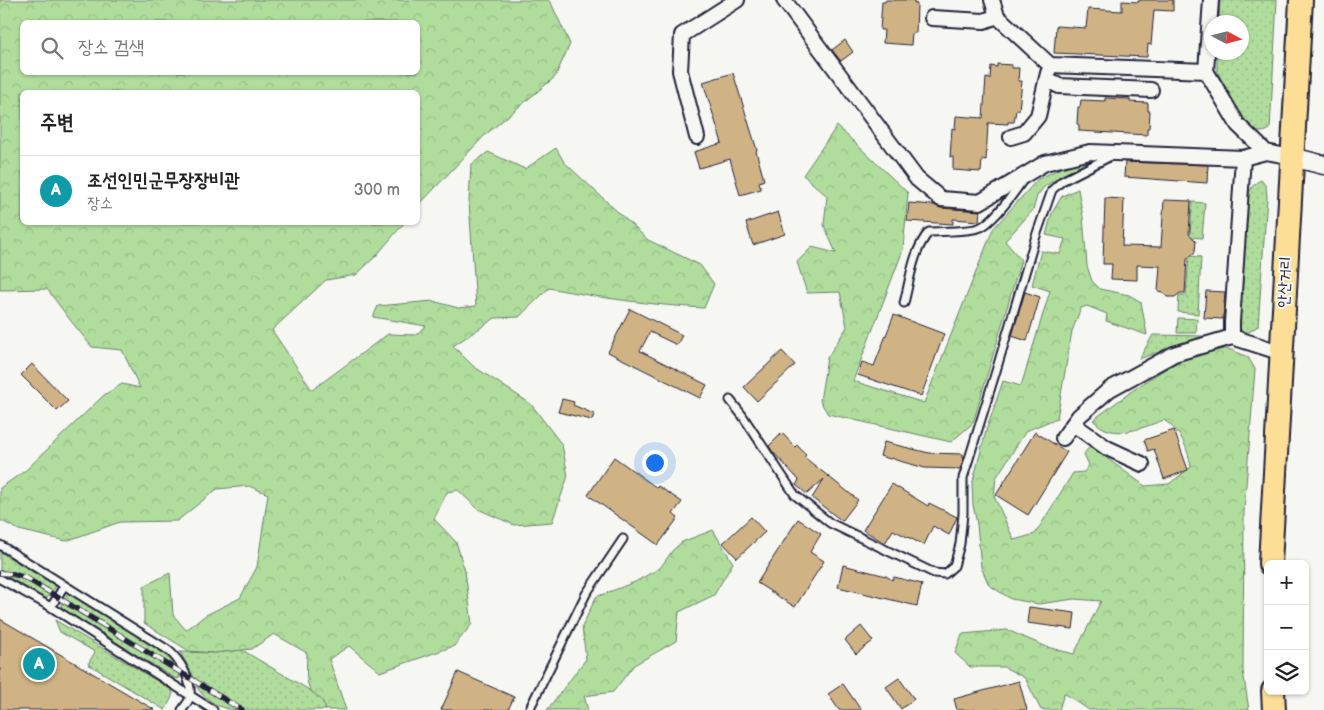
<!DOCTYPE html>
<html lang="ko">
<head>
<meta charset="utf-8">
<style>
	:root { --surface:#fff; --page:#f2f2f2; --text:#222; --muted:#767676; --line:#e0e0e0; --accent:#b45309 }
	body { margin:0; font-family:"Balsamiq Sans","Poor Story",sans-serif; background:var(--page); color:var(--text) }
	.controls { position:absolute; right:15px; bottom:15px; display:grid; overflow:hidden; border-radius:8px; box-shadow:0 1px 4px #0004 }
	.controls button { width:45px; height:45px; display:grid; place-items:center; padding:0; border:0; border-bottom:1px solid var(--line); background:var(--surface); color:var(--text); font:25px sans-serif }
	.compass { position:absolute; left:1204px; top:15px; width:45px; height:45px; border-radius:50%; background:var(--surface); box-shadow:0 1px 4px #0004; rotate:97deg }
	.you { position:absolute; left:654px; top:462px; width:18px; height:18px; margin:-12px; border:4px solid #fff; border-radius:50%; background:#1a73e8; box-shadow:0 0 0 8px #1a73e833 }
	.badge { display:grid; place-items:center; width:32px; height:32px; border-radius:50%; background:var(--accent); color:#fff; font-size:16px; font-weight:700 }
	.pin { position:absolute; translate:-50% -50%; border:2px solid #fff; box-shadow:0 1px 5px #0006 }
	.list { margin:0; padding:0; list-style:none }
	h2 { display:flex; justify-content:space-between; align-items:center; height:65px; margin:0; padding:0 20px; font-size:21px }
	h2 small { font-size:16px; font-weight:400; color:var(--muted) }
	.list li { display:grid; grid-template-columns:32px 1fr auto; gap:15px; align-items:center; box-sizing:border-box; height:70px; padding:0 20px; border-top:1px solid var(--line) }
	.list b { display:block; font-size:19px; white-space:nowrap }
	.list p { margin:0; font-size:16px; white-space:nowrap; color:var(--muted) }
	.list em { font-size:16px; font-style:normal; color:var(--muted) }
	.icon { flex:none; width:28px; height:28px; fill:none; stroke:currentColor; stroke-width:2; stroke-linecap:round; stroke-linejoin:round }
	.map { position:relative; flex:none; width:1324px; height:710px; overflow:hidden }
	.search { position:absolute; background:var(--surface); box-shadow:0 1px 4px #0004; left:20px; top:20px; width:400px; height:55px; display:flex; align-items:center; gap:12px; box-sizing:border-box; padding:0 18px; border-radius:8px; color:var(--muted); font-size:19px }
	.panel { position:absolute; background:var(--surface); box-shadow:0 1px 4px #0004; left:20px; top:90px; width:400px; height:135px; border-radius:8px }
	.map>svg:first-child { display:block }
	.grass { fill:url(#grass-dots); stroke:#69806c }
	.forest { fill:url(#forest-crowns); stroke:#69806c; fill-rule:evenodd }
	.building { fill:#d0b385; stroke:#22223b }
	.lines { fill:none; stroke-linecap:round; stroke-linejoin:round }
	.service-casing { stroke:#22223b; stroke-width:11 }
	.minor-casing { stroke:#22223b; stroke-width:18 }
	.tertiary-casing { stroke:#22223b; stroke-width:21 }
	.primary-casing { stroke:#22223b; stroke-width:26 }
	.service { stroke:#f6f6f2; stroke-width:7 }
	.minor { stroke:#f6f6f2; stroke-width:14 }
	.tertiary { stroke:#f6f6f2; stroke-width:18 }
	.primary { stroke:#fcde96; stroke-width:22 }
	.rail-casing { stroke:#22223b; stroke-width:5.5 }
	.rail { stroke:#f6f6f2; stroke-width:4; stroke-dasharray:11; stroke-linecap:butt }
	.labels { text-anchor:middle; dominant-baseline:central; stroke-width:4; stroke-linejoin:round; paint-order:stroke }
	.street-label { font-size:16px; fill:#22223b; stroke:#f6f6f2 }
</style>
</head>
<body>
<div class="map">
<svg width="1324" height="710" viewBox="0 0 1324 710">
	<defs>
		<pattern id="grass-dots" width="8" height="8" patternUnits="userSpaceOnUse" patternTransform="scale(1.25)"><rect width="8" height="8" fill="#b0dd9c"/><path d="M2 2h.1M6 6h.1" fill="none" stroke="#97bd87" stroke-width="1.8" stroke-linecap="round"/></pattern>
		<pattern id="forest-crowns" width="20" height="18" patternUnits="userSpaceOnUse" patternTransform="scale(1.25)"><rect width="20" height="18" fill="#b0dd9c"/><path d="M2 6a3 3 0 1 1 6 0M12 15a3 3 0 1 1 6 0" fill="none" stroke="#97bd87"/></pattern>
	</defs>
	<rect width="100%" height="100%" fill="#f6f6f2"/>
	<filter id="ink" filterUnits="userSpaceOnUse"><feTurbulence type="fractalNoise" baseFrequency=".02" numOctaves="2"/><feDisplacementMap in="SourceGraphic" scale="10" xChannelSelector="R" yChannelSelector="G"/><feConvolveMatrix kernelMatrix="1 2 1 2 8 2 1 2 1" color-interpolation-filters="sRGB"/></filter>
	<g filter="url(#ink)">
		<path class="grass" d="M1220,0H1277L1270,129C1263,134 1254,132 1247,129L1217,71V53L1242,52V22H1219Z
			M1261,180L1266,186L1267,197L1258,326L1249,332H1242L1239,326L1246,204C1249,193 1250,185 1261,180Z
			M1192,202L1205,203L1202,238L1190,237Z
			M1189,256L1201,257L1198,314L1178,312L1179,295H1186Z
			M1178,318L1197,319L1196,333H1177Z
			M1153,335L1204,336L1139,359Z
			M0,552L56,586L52,592L22,575L14,572L0,571Z
			M7,576L22,579L50,595L47,598L42,597Z
			M68,593L167,653L174,660L177,668L64,599Z
			M62,603L179,674L180,678L176,679L67,612L61,606Z
			M55,620L169,688L173,693L171,699L165,710L88,664L95,652L60,632Z
			M242,650L311,691L324,701L326,710H245L195,679L180,652L214,653Z
			M196,685L238,710C222,710 203,700 196,685Z"/>
		<path class="forest" d="M0,0H548L551,3L570,44L555,77L485,135L418,206V92H22V222L404,223L376,256L356,275L326,280L272,330L312,390L388,334L416,335L426,326L373,317L378,306L433,301L458,308L476,306L469,202L471,165L488,152L525,169L556,148L564,162L648,240L700,265L714,284L704,308C652,305 600,298 549,288L519,317L495,318L453,346L473,366L531,404L562,445L568,476L552,522L514,525L478,509L458,490L447,492L434,519L456,542L465,571L472,624L454,646L380,672L349,646L329,659L346,710H326C323,698 320,700 312,692C304,683 307,664 307,653L274,634L252,649L214,653L189,651L144,623V586L170,573L173,615L186,630L206,615L240,598L257,567L268,494L249,486L217,489L177,521L120,522L66,541L19,530L0,520V488L26,470L104,395L122,384L140,388L122,350L92,347L71,321L47,289L0,290ZM418,22V72H22V22Z
			M837,126L908,193L903,250L853,381L924,403L993,229L1038,179L1071,163L1097,158L1060,176L1044,187L1037,196L1033,210L1005,241L1021,260L973,423L951,442L828,414L820,401L827,358L847,327L840,292L807,293L797,262L812,247L836,253L824,225L827,196L803,175Z
			M1078,189L1083,217L1087,266L1092,281L1100,289L1129,295L1141,302L1147,335L1106,321L1107,314L1087,306L1081,308L1072,331L1057,418L1026,431L996,478L994,496L1014,540L1035,534L1073,473L1084,472L1089,465L1084,454L1090,446L1145,486L1169,484L1191,467C1187,446 1182,433 1164,420C1141,428 1113,442 1093,420C1126,396 1185,346 1227,349C1234,350 1242,355 1248,357L1255,369L1244,512L1243,671L1249,710H1089L1064,693L1059,710H1041L1025,678L1004,667H970L955,653L962,634L1007,630L1047,647L1074,654L1101,601L1074,599L1039,604L1011,599L989,585L981,567L977,524L973,505L972,485L986,431L1003,381L1021,386L1050,291L1032,285L1041,251L1060,254L1065,239L1046,235L1052,213L1062,196Z
			M713,530L733,563L714,595L679,612L676,641L634,665L613,692L584,696L588,710H547L586,659L582,627L596,597L635,582L660,568L673,550L682,542Z"/>
		<path class="building" d="M886,0H914V3L917,4L916,33H912L911,45L883,43L884,30H880L882,2H885Z
			M1139,0H1173V11L1154,10L1151,45L1148,44L1147,57L1054,53L1056,26L1086,28L1088,9L1122,11V1L1139,2Z
			M845,40L853,52L841,61L832,50Z
			M997,64L1012,65V68H1019L1018,81H1022L1019,110H1016L1014,122H1008V124L988,123L986,160L982,159L981,172L953,170V157H950L952,128L955,129L956,116L983,118L986,78L990,79L991,66L997,67Z
			M733,73L757,150L756,151L764,180L759,182L761,189L740,195L730,159L699,168L694,152L722,143L703,82Z
			M1105,98L1130,99V102L1148,103V111H1150L1149,128H1147V135L1079,131V125L1077,124L1078,107H1080L1081,100L1105,101Z
			M1125,162L1208,165L1207,183L1124,177Z
			M1105,198L1124,199L1122,246L1161,247L1164,200L1191,201L1189,234L1196,241L1195,252L1187,259L1185,293H1180L1175,297H1167L1163,292L1158,291L1160,266L1137,265V280L1111,279L1112,264H1103Z
			M909,203L934,205L940,208L980,211L979,221L953,219V224L907,221Z
			M778,212L785,234L753,245L746,223Z
			M1206,291L1225,292L1223,319L1204,318Z
			M1025,292L1040,297L1027,341L1012,336Z
			M630,309L682,335L677,345L650,332L640,351L707,385L700,398L608,352Z
			M894,315L944,334L921,396L858,375L862,362L874,366Z
			M782,351L795,365L757,401L744,387Z
			M32,364L68,401L57,411L21,375Z
			M562,399L574,402L573,405L594,414L592,420L558,412Z
			M1174,430L1188,470L1164,479L1154,449L1148,451L1144,440Z
			M1035,432L1067,452L1028,515L996,495Z
			M782,433L795,447L797,445L806,455L804,457L858,500L842,521L812,498L824,479L807,494L796,485L799,480L773,452L769,446Z
			M884,442L929,453L963,454V461L960,469L925,468L896,460L892,458L890,459L880,456Z
			M614,457L657,488L658,486L682,502L673,514L678,518L658,545L588,495Z
			M892,484L928,506L929,503L957,517L949,535L933,526L924,545L893,530L885,543L863,530Z
			M751,517L765,532L737,558L723,543Z
			M798,519L821,534L810,552L824,561L795,607L757,583Z
			M843,565L886,576L892,580L894,577L922,584L917,606L838,587Z
			M1029,607L1075,613L1073,629L1027,623Z
			M0,619L155,710H0Z
			M861,626L873,641L856,654L845,640Z
			M458,672L514,697L508,710H441Z
			M899,678L914,699L901,709L886,687Z
			M1019,681L1027,710H957L954,699Z
			M843,684L861,710H839L828,694Z"/>
		<g class="lines">
			<defs>
				<path id="service" d="M904,303C910,280 913,250 929,232C940,231 972,232 981,227C995,220 1014,193 1023,180
					M730,400L742,415L795,495L830,523L934,573L945,574L954,566L960,544L963,514V478L996,371L1035,239L1052,190L1062,181L1113,155
					M0,545L168,650C180,660 192,680 190,696C190,700 185,706 182,710
					M0,579L51,607L213,710
					M51,607L64,586
					M529,710L586,594L623,539"/>
				<path id="minor" d="M784,0L917,179L941,199L980,202L1045,163L1090,152L1243,158
					M992,0L997,16L1050,65L1206,71
					M1211,0L1206,71L1238,125L1266,152
					M932,18L984,21L997,16
					M1047,80L1059,86L1151,90
					M697,137L680,71L682,35L737,0
					M1011,137L1024,133L1038,116L1048,73
					M1282,353L1232,337V322L1243,158L1266,152L1292,157
					M1073,424L1107,448L1142,464
					M1063,438L1079,416L1110,389L1174,354L1232,337"/>
				<path id="tertiary" d="M1292,157L1324,165"/>
				<path id="primary" d="M1270,564L1301,0
					M1273,691L1274,710"/>
			</defs>
			<use href="#service" class="service-casing"/>
			<use href="#minor" class="minor-casing"/>
			<use href="#tertiary" class="tertiary-casing"/>
			<use href="#primary" class="primary-casing"/>
			<use href="#service" class="service"/>
			<use href="#minor" class="minor"/>
			<use href="#tertiary" class="tertiary"/>
			<use href="#primary" class="primary"/>
			<defs>
				<path id="rail" d="M0,573L14,574L28,579L242,710"/>
			</defs>
			<use href="#rail" class="rail-casing"/>
			<use href="#rail" class="rail"/>
		</g>
	</g>
	<g class="labels">
		<g class="street-label">
			<text transform="translate(1285 282) rotate(-87)">안산거리</text>
		</g>
	</g>
</svg>
<div class="controls">
<button>+</button>
<button>−</button>
<button><svg class="icon" aria-label="layers" viewBox="0 0 24 24"><path d="M12 4l9 5-9 5-9-5zM3 14l9 5 9-5"/></svg></button>
</div>
<svg class="compass" viewBox="-18 -18 36 36"><path d="M0-13l5 13h-10z" fill="#e53935"/><path d="M0 13l5-13h-10z" fill="#767676"/></svg>
<div class="you"></div>
<div class="pin badge" style="left:39px;top:664px;background:#0f9aa8">A</div>
<div class="search"><svg class="icon" aria-label="search" viewBox="0 0 24 24"><circle cx="10" cy="10" r="6"/><path d="M15 15l6 6"/></svg>장소 검색</div>
<section class="panel">
<h2>주변<small></small></h2>
<ul class="list">
<li><span class="badge" style="background:#0f9aa8">A</span><div><b>조선인민군무장장비관</b><p>장소</p></div><em>300 m</em></li>
</ul>
</section>
</div>
</body>
</html>
